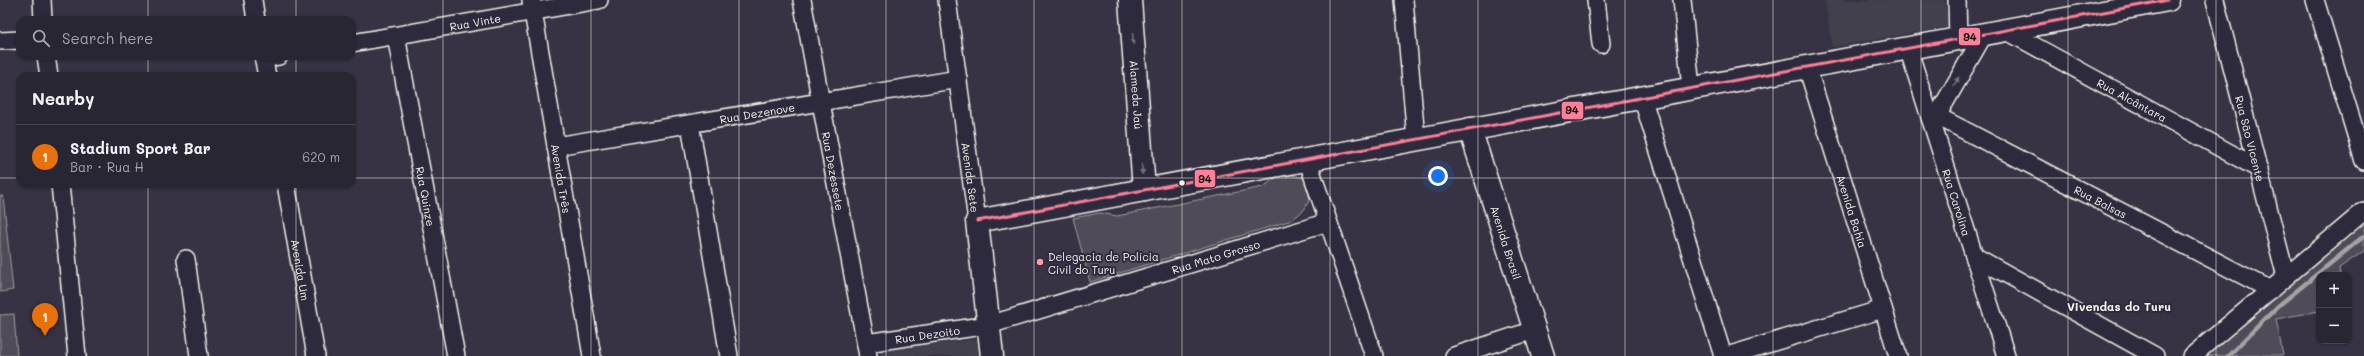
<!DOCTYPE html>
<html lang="en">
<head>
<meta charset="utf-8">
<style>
	:root { --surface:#292633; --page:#312e3b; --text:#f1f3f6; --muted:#a5a5ac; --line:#45434e; --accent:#ff9aa2 }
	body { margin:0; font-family:Mali,sans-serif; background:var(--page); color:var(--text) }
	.controls { position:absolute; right:12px; bottom:12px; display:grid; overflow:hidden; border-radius:8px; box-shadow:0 1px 3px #0004 }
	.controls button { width:36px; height:36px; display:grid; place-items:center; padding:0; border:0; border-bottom:1px solid var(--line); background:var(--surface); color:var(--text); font:20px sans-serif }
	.you { position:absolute; left:1438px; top:176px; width:14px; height:14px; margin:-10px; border:3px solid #fff; border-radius:50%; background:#1a73e8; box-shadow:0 0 0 6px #1a73e833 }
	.badge { display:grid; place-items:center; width:26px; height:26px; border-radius:50%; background:var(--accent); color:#fff; font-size:13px; font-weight:700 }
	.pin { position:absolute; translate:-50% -33px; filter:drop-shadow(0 1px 2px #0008) }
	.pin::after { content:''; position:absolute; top:21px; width:14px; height:12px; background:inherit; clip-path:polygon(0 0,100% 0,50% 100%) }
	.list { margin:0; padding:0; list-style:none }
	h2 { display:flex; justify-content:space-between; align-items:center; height:52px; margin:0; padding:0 16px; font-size:17px }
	h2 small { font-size:13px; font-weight:400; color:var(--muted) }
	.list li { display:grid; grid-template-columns:26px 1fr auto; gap:12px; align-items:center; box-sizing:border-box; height:64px; padding:0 16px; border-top:1px solid var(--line) }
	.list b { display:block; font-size:15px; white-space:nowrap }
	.list p { margin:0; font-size:13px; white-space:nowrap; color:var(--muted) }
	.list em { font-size:13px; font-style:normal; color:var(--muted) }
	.icon { flex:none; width:22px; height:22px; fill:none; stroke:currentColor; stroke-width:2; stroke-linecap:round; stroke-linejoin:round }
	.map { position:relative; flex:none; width:2364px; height:356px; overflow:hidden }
	.search { position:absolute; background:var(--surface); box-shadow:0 1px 3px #0004; left:16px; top:16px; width:340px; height:44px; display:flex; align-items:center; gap:10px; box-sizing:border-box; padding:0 14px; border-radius:12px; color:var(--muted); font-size:15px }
	.panel { position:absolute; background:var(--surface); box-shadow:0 1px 3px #0004; left:16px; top:72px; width:340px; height:116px; border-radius:12px }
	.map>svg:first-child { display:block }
	.built { fill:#433f4e }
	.green { fill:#504b59; stroke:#a29ea0 }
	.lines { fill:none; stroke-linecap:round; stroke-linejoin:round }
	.stream { stroke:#a6a2a4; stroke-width:4.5 }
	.minor-casing { stroke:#f4f1e8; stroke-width:20 }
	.major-casing { stroke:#f4f1e8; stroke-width:25 }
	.minor { stroke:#2f2a3d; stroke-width:17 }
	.major { stroke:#2f2a3d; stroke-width:22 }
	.bus-1-casing { stroke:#2f2a3d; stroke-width:6 }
	.bus-1 { stroke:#ff8098; stroke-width:3 }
	.oneway { fill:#747079 }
	.grid { fill:none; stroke:#f4f1e8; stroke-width:1; stroke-opacity:0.55 }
	.bus-dot { fill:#f4f1e8; stroke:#2f2a3d; stroke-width:1.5 }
	.poi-dot { fill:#ff9aa2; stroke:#2f2a3d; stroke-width:1.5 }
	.labels { text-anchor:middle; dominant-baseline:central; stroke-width:4; stroke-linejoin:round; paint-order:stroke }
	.street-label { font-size:11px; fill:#f4f1e8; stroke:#2f2a3d }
	.poi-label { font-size:11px; fill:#f4f1e8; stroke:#2f2a3d; text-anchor:start }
	.neighbourhood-label { font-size:12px; font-weight:bold; fill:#f4f1e8; stroke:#2f2a3d }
	.line-badge { stroke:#2f2a3d; stroke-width:1.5 }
	.pale-badge-label { font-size:11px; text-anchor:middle; font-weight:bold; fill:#111 }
</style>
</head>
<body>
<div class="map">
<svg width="2364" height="356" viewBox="0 0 2364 356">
	<rect width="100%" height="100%" fill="#373244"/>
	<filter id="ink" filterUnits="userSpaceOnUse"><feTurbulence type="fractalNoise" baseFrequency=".025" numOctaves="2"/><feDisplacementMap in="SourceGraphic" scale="8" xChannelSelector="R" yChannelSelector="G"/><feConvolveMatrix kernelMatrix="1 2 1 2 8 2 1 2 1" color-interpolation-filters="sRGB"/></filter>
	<g filter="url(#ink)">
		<path class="built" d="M1825,0H1945L1948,27L1832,47Z
			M980,339L982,356H881L880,350Z"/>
		<path class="green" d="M1292,175L1304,178L1310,199L1304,210L1292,220L1090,282L1073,218L1100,213L1117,216L1263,187L1277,177Z
			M0,196H3L13,290L0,292Z
			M2364,221V251L2339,268L2340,275H2319V311L2276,319L2283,355L2204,356Z
			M14,314L17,356H0V315Z"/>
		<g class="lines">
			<path class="stream" d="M2228,356L2278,306L2364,236"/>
			<defs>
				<g id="minor">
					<path d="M42,0L43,20"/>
					<path d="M253,0L256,20"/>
					<path id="s1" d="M531,0L592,356"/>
					<path id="s2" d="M802,0L868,356"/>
					<path id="s3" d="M947,0L977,221"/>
					<path d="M1404,0L1416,139"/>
					<path d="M1596,0L1601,44"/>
					<path d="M1682,0L1691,88"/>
					<path d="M1957,0L1958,39"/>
					<path id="s4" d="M2215,0L2286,277"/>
					<path d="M2315,0L2364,161"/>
					<path id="s5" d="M2005,30L2259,169"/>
					<path id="s6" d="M396,36L456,356"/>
					<path d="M0,41L20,40"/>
					<path id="s7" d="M352,43L599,0"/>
					<path id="s8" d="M1908,48L2006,356"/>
					<path d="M46,56L49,76"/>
					<path d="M263,56L267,76"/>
					<path d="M264,59L279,56"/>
					<path id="s9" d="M1807,67L1898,356"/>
					<path d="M1642,97L1723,356"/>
					<path d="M1937,116L1984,34"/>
					<path id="s10" d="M1930,118L1937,116L2271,290"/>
					<path d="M690,124L729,356"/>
					<path id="s11" d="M556,146L958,79"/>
					<path d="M1307,159L1374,356"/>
					<path d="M60,184L77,356"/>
					<path id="s12" d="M286,184L316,356"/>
					<path d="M1974,256L2155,356"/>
					<path d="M186,259L199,356"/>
					<path id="s13" d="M866,343L989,325L1328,222"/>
					<path d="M1454,356L1534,330"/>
					<path d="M1727,356L1883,309"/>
					<path d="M2192,356L2364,211"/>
				</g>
				<g id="major">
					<path id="s14" d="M1130,0L1144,190"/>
					<path id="s15" d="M1470,129L1543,356"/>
					<path d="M992,356L977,221L2168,0"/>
				</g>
			</defs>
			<use href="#minor" class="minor-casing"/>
			<use href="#major" class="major-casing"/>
			<use href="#minor" class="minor"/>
			<use href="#major" class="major"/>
			<defs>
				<path id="bus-1" d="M977,221L2168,0"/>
			</defs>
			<use href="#bus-1" class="bus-1-casing"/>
			<use href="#bus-1" class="bus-1"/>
		</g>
		<defs><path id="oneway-solid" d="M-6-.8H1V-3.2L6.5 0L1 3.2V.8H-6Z"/></defs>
		<g class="oneway">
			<use href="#oneway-solid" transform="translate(1133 39) rotate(86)"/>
			<use href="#oneway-solid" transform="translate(1956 82) rotate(-60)"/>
			<use href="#oneway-solid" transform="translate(1142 169) rotate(86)"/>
		</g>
	</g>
	<path class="grid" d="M148,0V20M296,0V20M443,0V356M591,0V356M739,0V356M886,0V356M1034,0V356M1182,0V356M1330,0V356M1478,0V356M1625,0V356M1773,0V356M1921,0V356M2068,0V356M2216,0V356M148,56V76M296,56V76M0,178H20M352,178H2364M148,184V356M296,184V356"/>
	<circle class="bus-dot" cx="1182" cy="183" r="3.5"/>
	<circle class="poi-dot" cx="1040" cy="262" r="4"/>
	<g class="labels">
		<g class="street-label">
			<text stroke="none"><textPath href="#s7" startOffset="125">Rua Vinte</textPath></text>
			<text stroke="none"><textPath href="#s14" startOffset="95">Alameda Jaú</textPath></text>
			<text stroke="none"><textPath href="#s5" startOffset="145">Rua Alcântara</textPath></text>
			<text stroke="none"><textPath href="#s11" startOffset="204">Rua Dezenove</textPath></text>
			<text stroke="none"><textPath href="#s4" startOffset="143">Rua São Vicente</textPath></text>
			<text stroke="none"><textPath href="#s2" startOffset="174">Rua Dezessete</textPath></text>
			<text stroke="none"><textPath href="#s1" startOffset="181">Avenida Três</textPath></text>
			<text stroke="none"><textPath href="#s3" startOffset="179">Avenida Sete</textPath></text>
			<text stroke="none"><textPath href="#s6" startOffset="163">Rua Quinze</textPath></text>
			<text stroke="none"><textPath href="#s10" startOffset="192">Rua Balsas</textPath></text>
			<text stroke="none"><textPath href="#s8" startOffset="162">Rua Carolina</textPath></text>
			<text stroke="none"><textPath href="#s9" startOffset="151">Avenida Bahia</textPath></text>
			<text stroke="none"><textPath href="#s15" startOffset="119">Avenida Brasil</textPath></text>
			<text stroke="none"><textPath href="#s13" startOffset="361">Rua Mato Grosso</textPath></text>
			<text stroke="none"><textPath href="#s12" startOffset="87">Avenida Um</textPath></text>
			<text stroke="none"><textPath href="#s13" startOffset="62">Rua Dezoito</textPath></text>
		</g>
		<g class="poi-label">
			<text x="1048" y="256">Delegacia de Polícia<tspan x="1048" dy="13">Civil do Turu</tspan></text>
		</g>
		<g class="neighbourhood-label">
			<text x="2119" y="306">Vivendas do Turu</text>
		</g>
	</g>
	<g class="line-badge">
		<rect x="1958" y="27" width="23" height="19" rx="4" fill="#ff8098"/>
		<rect x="1561" y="101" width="23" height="19" rx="4" fill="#ff8098"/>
		<rect x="1194" y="169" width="22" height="19" rx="4" fill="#ff8098"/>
	</g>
	<g class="pale-badge-label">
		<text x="1970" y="41">94</text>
		<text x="1572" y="114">94</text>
		<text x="1205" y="183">94</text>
	</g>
</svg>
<div class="controls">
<button>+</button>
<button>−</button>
</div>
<div class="you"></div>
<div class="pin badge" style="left:45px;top:336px;background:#e8710a">1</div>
<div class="search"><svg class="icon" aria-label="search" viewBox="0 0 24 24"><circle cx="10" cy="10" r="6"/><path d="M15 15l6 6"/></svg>Search here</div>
<section class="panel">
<h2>Nearby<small></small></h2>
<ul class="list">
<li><span class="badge" style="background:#e8710a">1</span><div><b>Stadium Sport Bar</b><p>Bar · Rua H</p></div><em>620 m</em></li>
</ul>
</section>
</div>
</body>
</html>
